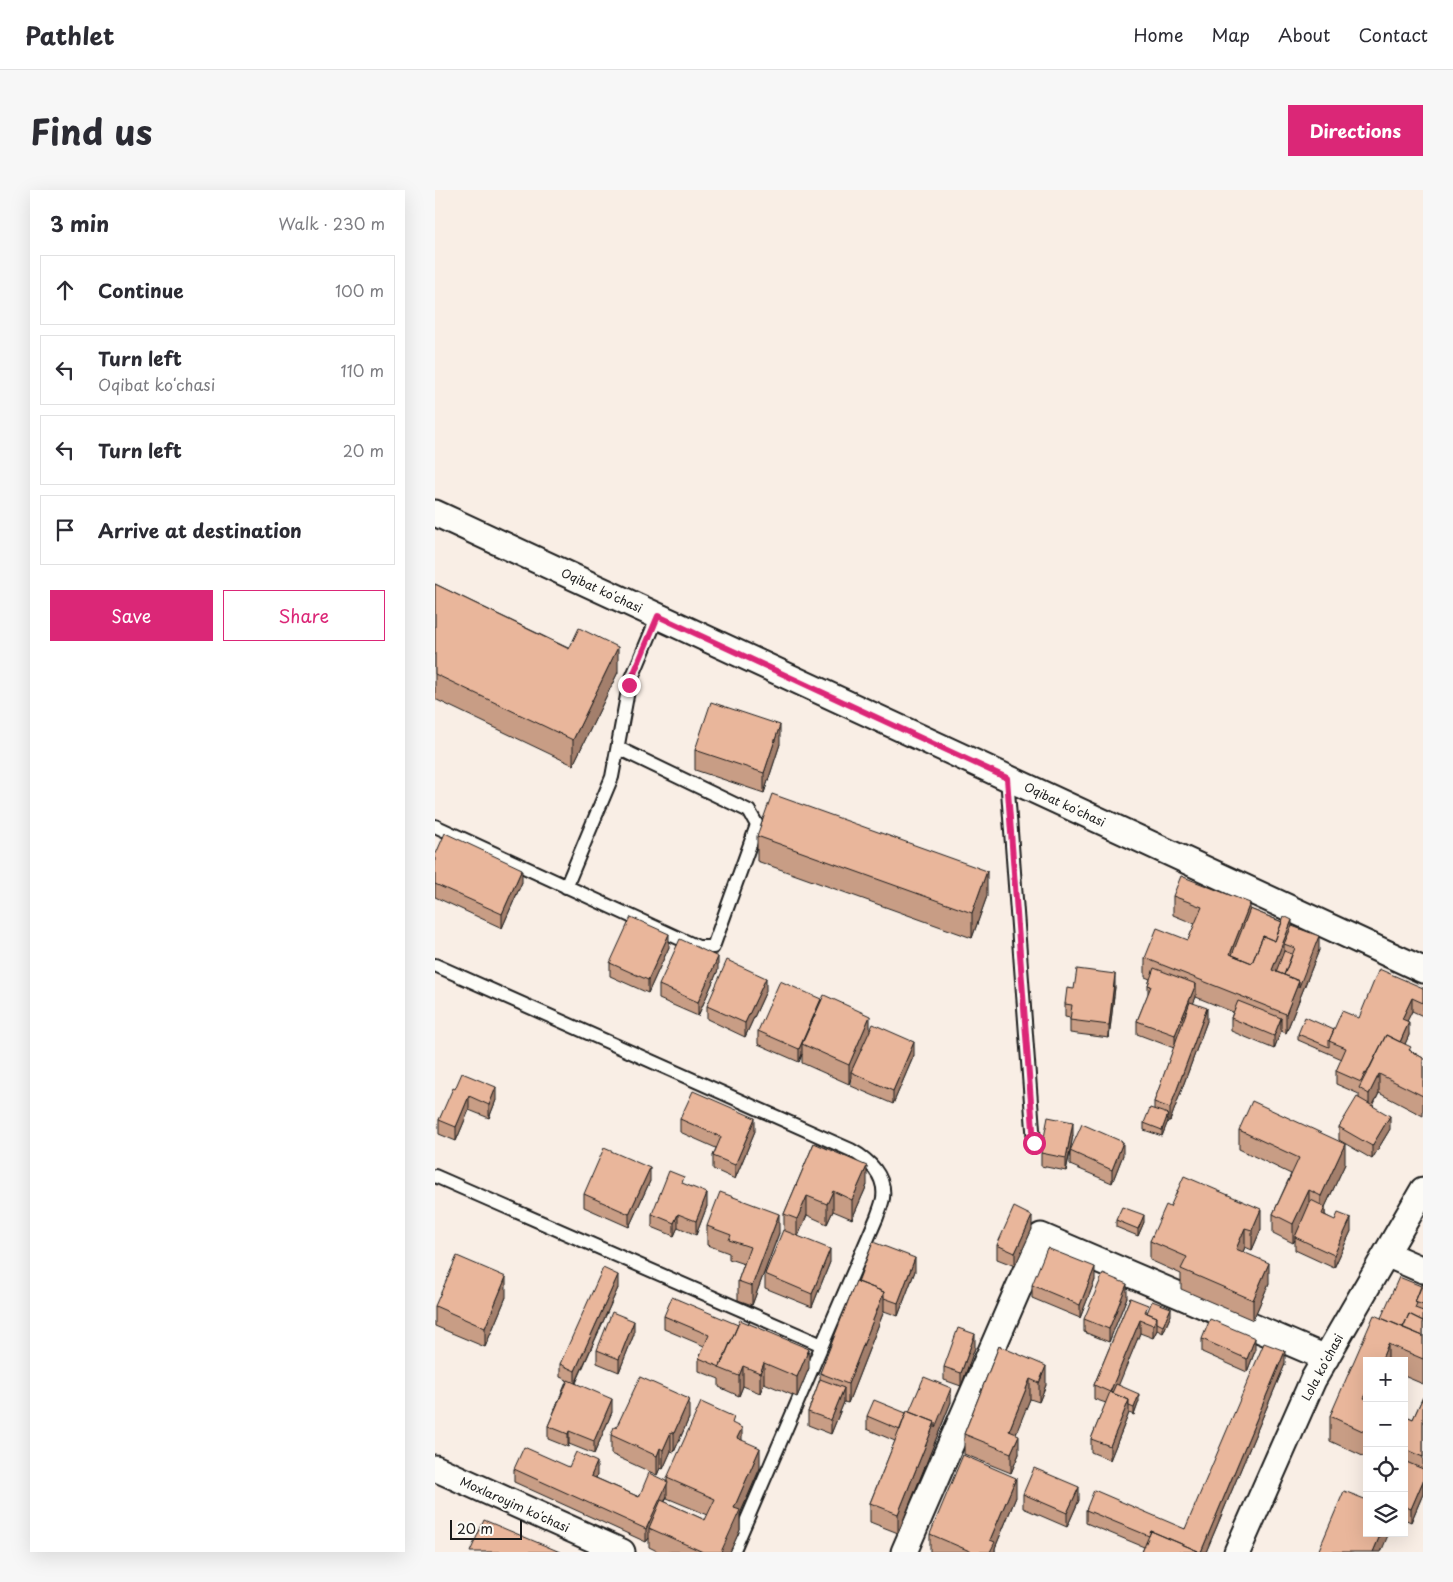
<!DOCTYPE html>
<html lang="en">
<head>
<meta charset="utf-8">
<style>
	:root { --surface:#fff; --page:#f7f7f7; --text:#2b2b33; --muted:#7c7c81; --line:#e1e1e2; --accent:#db2777 }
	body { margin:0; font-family:"Playpen Sans",sans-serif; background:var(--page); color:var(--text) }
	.controls { position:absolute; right:15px; bottom:15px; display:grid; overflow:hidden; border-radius:0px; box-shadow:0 5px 20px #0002 }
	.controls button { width:45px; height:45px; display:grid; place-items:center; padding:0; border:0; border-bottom:1px solid var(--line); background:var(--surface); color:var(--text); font:25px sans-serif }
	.scale { position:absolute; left:15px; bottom:12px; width:72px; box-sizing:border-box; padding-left:5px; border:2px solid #1c1c1c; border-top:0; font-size:14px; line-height:18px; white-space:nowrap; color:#1c1c1c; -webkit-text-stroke:4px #fdfcf7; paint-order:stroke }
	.stop { position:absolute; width:15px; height:15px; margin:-11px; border:4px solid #db2777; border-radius:50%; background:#fff }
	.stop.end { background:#db2777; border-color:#fff; box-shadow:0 1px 5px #0008 }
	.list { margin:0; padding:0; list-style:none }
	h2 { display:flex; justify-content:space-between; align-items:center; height:65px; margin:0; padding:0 20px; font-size:21px }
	h2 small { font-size:16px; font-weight:400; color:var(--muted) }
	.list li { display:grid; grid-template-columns:32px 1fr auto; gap:15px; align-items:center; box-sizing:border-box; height:70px; margin:0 10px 10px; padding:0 10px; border:1px solid var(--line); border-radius:0px }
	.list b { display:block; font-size:19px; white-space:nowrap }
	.list p { margin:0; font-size:16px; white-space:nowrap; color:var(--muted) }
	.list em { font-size:16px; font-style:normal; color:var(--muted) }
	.actions { display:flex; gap:10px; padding:15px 20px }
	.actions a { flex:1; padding:11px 0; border:1px solid var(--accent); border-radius:0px; text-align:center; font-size:18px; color:var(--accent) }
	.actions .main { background:var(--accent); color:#fff }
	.icon { flex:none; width:28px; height:28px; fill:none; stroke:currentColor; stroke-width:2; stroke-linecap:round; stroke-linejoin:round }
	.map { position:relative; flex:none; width:988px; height:1362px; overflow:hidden; border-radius:0px }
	header { display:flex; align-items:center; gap:30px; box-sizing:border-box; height:70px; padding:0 25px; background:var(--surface); border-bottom:1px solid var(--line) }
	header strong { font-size:24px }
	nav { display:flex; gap:28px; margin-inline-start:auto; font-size:18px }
	.intro { display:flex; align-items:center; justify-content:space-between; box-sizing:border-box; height:120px; padding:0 30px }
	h1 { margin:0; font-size:35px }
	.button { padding:12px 22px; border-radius:0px; background:var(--accent); color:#fff; font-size:18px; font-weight:700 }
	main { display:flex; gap:30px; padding:0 30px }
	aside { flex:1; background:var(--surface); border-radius:0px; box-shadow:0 5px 20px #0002 }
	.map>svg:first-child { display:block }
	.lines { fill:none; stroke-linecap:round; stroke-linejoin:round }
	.lane-casing { stroke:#1c1c1c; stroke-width:16 }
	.street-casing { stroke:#1c1c1c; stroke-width:29 }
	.lane { stroke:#fdfcf7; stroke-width:12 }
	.street { stroke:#fdfcf7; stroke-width:25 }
	.wall { fill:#c89d85; stroke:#1c1c1c; fill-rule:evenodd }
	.shaded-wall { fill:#a37f6c; stroke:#1c1c1c }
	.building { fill:#e9b69b; stroke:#1c1c1c }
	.route { stroke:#db2777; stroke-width:6 }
	.labels { text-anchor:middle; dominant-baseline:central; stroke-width:4; stroke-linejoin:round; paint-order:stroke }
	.street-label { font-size:12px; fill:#1c1c1c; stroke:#fdfcf7 }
</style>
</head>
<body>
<header>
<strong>Pathlet</strong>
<nav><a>Home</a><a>Map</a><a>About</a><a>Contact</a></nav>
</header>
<div class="intro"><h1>Find us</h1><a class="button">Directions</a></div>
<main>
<aside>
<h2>3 min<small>Walk · 230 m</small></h2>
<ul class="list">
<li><svg class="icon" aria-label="ahead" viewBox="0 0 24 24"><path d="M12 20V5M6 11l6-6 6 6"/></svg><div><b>Continue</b></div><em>100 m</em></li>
<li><svg class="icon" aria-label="left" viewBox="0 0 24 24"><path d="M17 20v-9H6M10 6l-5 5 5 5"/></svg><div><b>Turn left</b><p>Oqibat koʻchasi</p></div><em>110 m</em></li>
<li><svg class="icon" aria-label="left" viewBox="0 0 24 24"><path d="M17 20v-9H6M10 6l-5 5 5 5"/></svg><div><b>Turn left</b></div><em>20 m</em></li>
<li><svg class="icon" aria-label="arrive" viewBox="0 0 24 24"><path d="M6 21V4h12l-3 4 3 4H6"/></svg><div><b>Arrive at destination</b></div></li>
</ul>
<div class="actions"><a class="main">Save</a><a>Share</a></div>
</aside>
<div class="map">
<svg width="988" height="1362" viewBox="0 0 988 1362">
	<rect width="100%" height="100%" fill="#f9eee5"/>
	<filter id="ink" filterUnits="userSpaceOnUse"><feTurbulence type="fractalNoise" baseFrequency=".02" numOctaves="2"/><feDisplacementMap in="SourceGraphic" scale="10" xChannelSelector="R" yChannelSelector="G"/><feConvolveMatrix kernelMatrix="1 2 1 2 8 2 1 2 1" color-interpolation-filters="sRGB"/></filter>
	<g filter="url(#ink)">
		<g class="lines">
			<defs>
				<path id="lane" d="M572,587L599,953
					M0,636L263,757H278L322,635L314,621L183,558
					M131,697L177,587L194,495L223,426
					M0,775L416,960C434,970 451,986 448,1008C447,1014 444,1021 442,1027L298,1362
					M0,986L387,1155"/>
				<path id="street" d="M0,323L988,780
					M951,1064L988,1080
					M0,1278L187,1362
					M469,1362L606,1046L891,1168
					M802,1362L878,1190L988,1000"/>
			</defs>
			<use href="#lane" class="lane-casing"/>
			<use href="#street" class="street-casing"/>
			<use href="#lane" class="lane"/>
			<use href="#street" class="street"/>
		</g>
		<path class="wall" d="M0,394L183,482L138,575L0,509Z
			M345,554L329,603L260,580V560Z
			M322,646L552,706L537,748L322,671Z
			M0,666L87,692L67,738L0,707Z
			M738,706L815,719L857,736L884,760L851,843L846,841L839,859L796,841V828L798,822L761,807L758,813L772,831L735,931H733L727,946L709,940V933L719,919V912L739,858L702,844V831L713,804V795L715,789L710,787V768L753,750L760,734L738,725Z
			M234,757L213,803L175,786V773Z
			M283,780L263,826L224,809V795Z
			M680,797L674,848L635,843V828L630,827V814L639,799Z
			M988,798V826L977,821L972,831L974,845L970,854L976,861L988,868V926L944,903L938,916L955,939L937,969L904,950V937L924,908V904L901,894V881L907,869L863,850V844L899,840Z
			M331,801L310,847L272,829V816Z
			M386,812L435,839L479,865L458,914L416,896V888L414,894L367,873V864L364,872L323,854V841Z
			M20,899L61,910L54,928L34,920L21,951L4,944V930Z
			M245,929L320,941L300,989L278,979V966L281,958L245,942Z
			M804,940L910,974L890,1017V1025L916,1041L899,1078L860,1060V1050L858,1053L838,1043V1024L856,984L804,959Z
			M638,945L635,961L688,965L677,993L635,975V962L631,981L606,976V963Z
			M379,953L432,995L417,1029L398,1021L392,1034L372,1025L363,1046L395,1072L377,1117L330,1098V1084L349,1040V1024Z
			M215,991L194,1037L149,1017V1004Z
			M249,994L272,1016L261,1045L243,1037L239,1046L217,1037V1024Z
			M735,1017L826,1039L817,1060L810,1057L808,1062L834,1093L818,1130L746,1099V1084L715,1070V1051Z
			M681,1030L709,1032L703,1046L681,1037Z
			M272,1036L344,1043L317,1115L303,1110V1091L309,1074L294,1069V1063L272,1055Z
			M597,1039L580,1076L562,1069V1055Z
			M480,1081L463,1126L449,1121L413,1213L409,1212L396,1244L373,1235V1222L385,1189V1183L423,1092Z
			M660,1090L645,1128L597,1108V1095Z
			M988,1093V1194L969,1186V1171H932V1268L895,1251V1226L946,1128L986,1096Z
			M183,1098L141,1193L177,1222L159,1264L134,1254L133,1257L113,1249V1236L132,1190L125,1187V1174Z
			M71,1107L50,1157L0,1136V1116Z
			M692,1107L674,1152L649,1142V1129Z
			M695,1108L713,1122L736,1125L728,1143L722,1140L718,1148L705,1143L683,1195L704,1211L699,1225L694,1223L675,1270L656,1262V1249L671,1213L659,1209V1195Z
			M229,1126L374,1178L362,1207L329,1193L325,1203L308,1196L304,1206L284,1197V1189L264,1181V1168L269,1156L229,1139Z
			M199,1144L184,1182L162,1173V1160Z
			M767,1149L820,1161L812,1182L767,1162Z
			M564,1156L611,1195L604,1212L595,1209L580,1244L584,1264L576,1283L529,1264V1244Z
			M540,1158L526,1196L509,1190V1177Z
			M850,1174L771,1362H707L709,1357L651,1333V1320L750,1339Z
			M988,1207V1304L976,1332L969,1329V1225L978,1229Z
			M516,1212L463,1343L435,1332V1313L460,1251L432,1239V1226L471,1223Z
			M254,1228L239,1262L236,1261L228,1279L225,1278L222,1285L176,1264V1245L181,1238Z
			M299,1235L307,1250L325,1278L305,1324V1340L295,1362H224L214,1357V1348L211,1352L79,1292V1279L134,1277L162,1285L161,1288L204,1307L232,1291V1288ZM232,1306V1308L273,1325L270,1330L230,1312Z
			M588,1304L644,1310L632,1337L588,1318Z
			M581,1307L560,1358V1362H495V1344Z"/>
		<path class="shaded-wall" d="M183,457V482L138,575V550Z
			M345,535V554L329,603V583Z
			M87,679V692L67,738V724Z
			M552,681V706L537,748V723Z
			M815,713V732L799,772L795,764Z
			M857,730V749L849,754V767L839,794L837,780Z
			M234,744V757L213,803V790Z
			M884,746V760L851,843V824L864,791Z
			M283,767V780L263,826V812Z
			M680,784V797L674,848V835Z
			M331,788V801L310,847V833Z
			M761,794V807L740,858V845Z
			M977,808V821L967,842V829Z
			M386,809V823L367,854V864L364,872V859Z
			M772,818V831L735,931V918Z
			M435,826V845L416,882V888L414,894V875Z
			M846,828V841L839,859V846Z
			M974,832V845L963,870V857Z
			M479,852V865L458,914V901Z
			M944,884V903L934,923V904Z
			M61,897V910L54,928V915Z
			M34,906V920L21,951V937Z
			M733,924V931L727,946V940Z
			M955,926V939L937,969V956Z
			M320,928V941L300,989V975Z
			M638,932V945L631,981V968Z
			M688,952V965L677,993V980Z
			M910,954V974L890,1017V1030L886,1025V1006Z
			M432,976V995L417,1029V1010Z
			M215,978V991L194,1037V1024Z
			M874,1000V1019L860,1047V1050L858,1053V1034Z
			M398,1001V1021L392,1034V1014Z
			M272,1003V1016L261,1045V1031Z
			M372,1006V1025L362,1049V1029Z
			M826,1019V1039L817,1060V1040Z
			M243,1024V1037L239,1046V1033Z
			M344,1024V1043L317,1115V1096Z
			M709,1025V1032L703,1046V1039Z
			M597,1026V1039L580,1076V1063Z
			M916,1028V1041L899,1078V1065Z
			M810,1038V1057L801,1078V1059Z
			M395,1059V1072L377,1117V1104Z
			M480,1068V1081L463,1126V1113Z
			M834,1073V1093L818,1130V1110Z
			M660,1077V1090L645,1128V1115Z
			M183,1085V1098L140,1194V1181Z
			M71,1087V1107L50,1157V1138Z
			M692,1094V1107L674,1152V1139Z
			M449,1102V1121L413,1213V1194Z
			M736,1118V1125L728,1143V1136Z
			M722,1127V1140L718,1148V1135Z
			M705,1130V1143L678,1209L675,1202Z
			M199,1131V1144L184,1182V1169Z
			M540,1144V1158L526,1196V1183Z
			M820,1148V1161L812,1182V1169Z
			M953,1154V1171H946Z
			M374,1159V1178L362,1207V1187Z
			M850,1161V1174L771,1362H766Z
			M329,1173V1193L325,1203V1183Z
			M308,1176V1196L304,1206V1186Z
			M611,1176V1195L604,1212V1193Z
			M595,1189V1209L574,1261V1241Z
			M409,1198V1212L396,1244V1230Z
			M516,1198V1212L463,1343V1324L500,1232Z
			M704,1204V1211L699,1225V1218Z
			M177,1209V1222L159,1264V1251Z
			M254,1209V1228L239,1262V1243Z
			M694,1210V1223L675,1270V1256Z
			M307,1238V1257L302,1248Z
			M134,1241V1254L133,1257V1244Z
			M236,1242V1261L228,1279V1260Z
			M584,1245V1264L576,1283V1263Z
			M225,1258V1278L222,1285V1266Z
			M325,1258V1278L305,1324V1340L295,1362H286L299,1318Z
			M162,1272V1285L156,1299V1286Z
			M581,1288V1307L560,1358V1362H555V1350Z
			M988,1291V1304L976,1332V1319Z
			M232,1293V1306L217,1340L214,1338V1348L211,1352V1339Z
			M644,1297V1310L632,1337V1323Z
			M946,1343H954L946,1362H938Z"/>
		<path class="building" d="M0,394L134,459L144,438L183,457L138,550L0,484Z
			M276,512L345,535L329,583L260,560Z
			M337,604L552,681L537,723L322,646Z
			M10,643L87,679L67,724L0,694V666Z
			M746,686L815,713L795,764L817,773L828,746L840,751L849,726L857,730L837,780L864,791L851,824L710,768L722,738L753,750L767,717L738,706Z
			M815,719L847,732L840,751L828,746L817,773L797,765Z
			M196,727L234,744L213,790L175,773Z
			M857,736L884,746L864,797V791L849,785L860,758L849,754Z
			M245,749L283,767L263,812L224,795Z
			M849,761L857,764L849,785L841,782Z
			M292,770L331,788L310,833L272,816Z
			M719,778L761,794L740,845L702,831L716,796L713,795Z
			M642,779L680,784L674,835L635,830L637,815L630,814L632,798L639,799Z
			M944,779L988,798V813L977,808L967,829L974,832L965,852L951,845L932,884L930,883L926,892L901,881L911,858L894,851L907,821L924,828Z
			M345,791L386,809L364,859L323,841Z
			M389,805L435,826L414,875L367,854Z
			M803,811L846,828L839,846L796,828Z
			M755,812L772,818L735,918L719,912Z
			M870,827L899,840L894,851V857L863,844Z
			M438,834L479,852L458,901L416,882Z
			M951,845L976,857L974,860L988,868V906L944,884L934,904L924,898Z
			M27,883L61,897L54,915L34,906L21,937L4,930L18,898L20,899Z
			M258,901L320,928L300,975L278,966L286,947L245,929Z
			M922,907L955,926L937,956L904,937Z
			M817,911L910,954L886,1006L874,1000L858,1034L838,1024L864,968L804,940Z
			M715,918L733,924L727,940L709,933Z
			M613,927L638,932L631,968L606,963Z
			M647,934L688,952L677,980L635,961Z
			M379,953L432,976L417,1010L398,1001L392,1014L372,1006L362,1029L349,1024Z
			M169,958L215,978L194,1024L149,1004Z
			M234,981L249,987L247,993L272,1003L261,1031L243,1024L239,1033L217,1024Z
			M749,986L826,1019L817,1040L810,1038L801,1059L834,1073L818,1110L746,1079L752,1067L715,1051L731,1015L735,1017Z
			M285,1002L344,1024L317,1096L303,1091L315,1057L294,1050L296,1045L272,1036Z
			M876,1010L890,1017L887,1024L900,1030L903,1023L916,1028L899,1065L860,1047Z
			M579,1017L597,1026L580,1063L562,1055Z
			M687,1017L709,1025L703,1039L681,1030Z
			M348,1040L395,1059L377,1104L330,1084Z
			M438,1052L480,1068L463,1113L449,1108V1102L423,1092Z
			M612,1058L660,1077L645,1115L597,1095Z
			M22,1066L71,1087L50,1138L0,1116Z
			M168,1078L183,1085L140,1181L125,1174Z
			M668,1084L692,1094L674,1139L649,1129Z
			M964,1087L986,1096L980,1112L982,1113L980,1118L988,1121V1131L974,1124L968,1137L946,1128Z
			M421,1091L449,1102L413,1194L385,1183Z
			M988,1093V1115L980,1112Z
			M237,1107L303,1135L285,1177L264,1168L274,1145L229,1126Z
			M695,1108L713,1115L710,1122L722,1127L718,1135L705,1130L675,1202L659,1195Z
			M717,1111L736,1118L728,1136L722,1133V1127L712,1123Z
			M177,1122L199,1131L184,1169L162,1160Z
			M974,1124L988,1131V1146L968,1138Z
			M939,1125L988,1146V1169L953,1154L946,1171H932V1203L929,1208L932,1209V1243L895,1226Z
			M775,1129L820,1148L812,1169L767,1149Z
			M305,1130L374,1159L362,1187L329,1173L325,1183L308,1176L304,1186L284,1178Z
			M523,1138L540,1144L526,1183L509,1177Z
			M829,1153L850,1161L766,1362H763V1361L716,1341L714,1346L651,1320L659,1300L750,1339Z
			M564,1156L611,1176L604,1193L595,1189L574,1241L584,1245L576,1263L529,1244Z
			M205,1187L254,1209L239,1243L236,1242L228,1260L225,1258L222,1266L176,1245L179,1237L181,1238Z
			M489,1187L516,1198L500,1238V1232L474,1222Z
			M385,1189L409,1198L396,1230L373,1222Z
			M133,1190L177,1209L159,1251L134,1241L133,1244L113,1236Z
			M681,1194L704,1204L699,1218L694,1216V1210L677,1203Z
			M675,1202L694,1210L675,1256L656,1249Z
			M988,1207V1267L969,1259V1225L978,1229Z
			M439,1210L471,1223L465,1240L432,1226Z
			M266,1212L299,1227L297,1233L307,1238L302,1248L325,1258L299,1318L305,1320L286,1362H268L214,1338L226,1310L270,1330L280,1309L232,1288Z
			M472,1221L500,1232L463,1324L435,1313Z
			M89,1257L134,1277L141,1262L162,1272L156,1286L204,1307L214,1283L233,1292L211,1339L79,1279Z
			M528,1265L581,1288L555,1350L560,1352L555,1362H537L495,1344Z
			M969,1271L988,1279V1291L976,1319L969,1316Z
			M599,1278L644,1297L632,1323L588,1304Z
			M909,1301L932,1310V1343H946L938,1362H883Z
			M49,1330L125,1362H35Z
			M716,1341L763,1361V1362H707Z"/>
	</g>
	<g class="lines" filter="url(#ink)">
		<path class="route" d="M194,495L223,426L572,588L599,953"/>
	</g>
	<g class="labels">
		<g class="street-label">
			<text transform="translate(167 400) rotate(25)">Oqibat koʻchasi</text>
			<text transform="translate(630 614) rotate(25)">Oqibat koʻchasi</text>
			<text transform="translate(887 1177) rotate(-62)">Lola koʻchasi</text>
			<text transform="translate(80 1314) rotate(24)">Moxlaroyim koʻchasi</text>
		</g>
	</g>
</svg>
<div class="controls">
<button>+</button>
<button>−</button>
<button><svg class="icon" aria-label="locate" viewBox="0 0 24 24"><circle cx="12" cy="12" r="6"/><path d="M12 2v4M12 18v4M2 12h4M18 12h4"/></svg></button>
<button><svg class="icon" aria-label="layers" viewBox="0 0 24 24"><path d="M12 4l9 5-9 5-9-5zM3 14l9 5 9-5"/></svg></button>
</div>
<div class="scale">20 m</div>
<div class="stop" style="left:599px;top:953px"></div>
<div class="stop end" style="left:194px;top:495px"></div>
</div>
</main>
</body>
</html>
